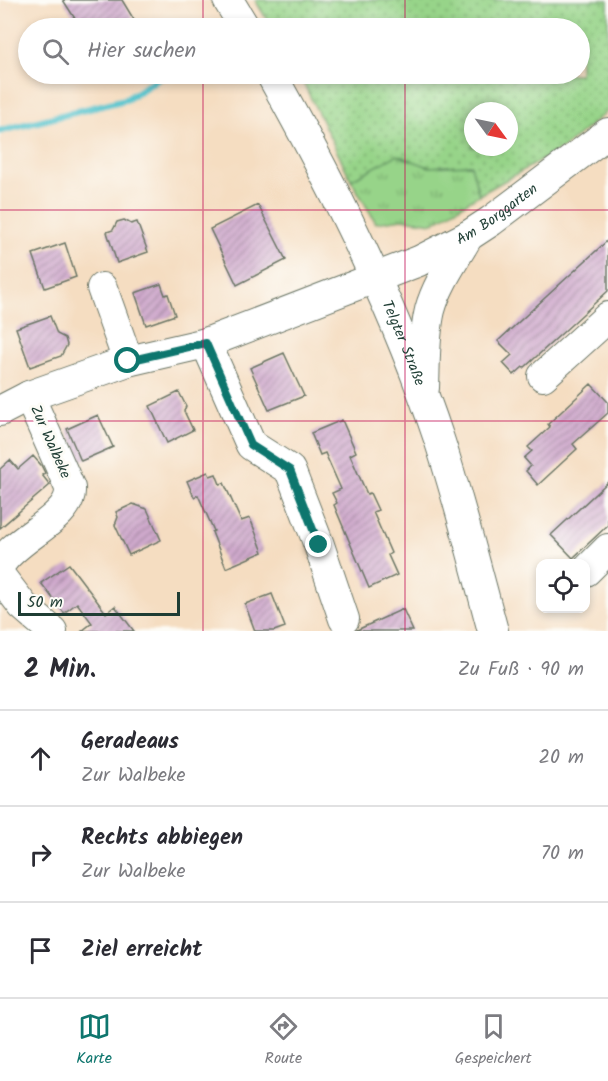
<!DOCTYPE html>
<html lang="de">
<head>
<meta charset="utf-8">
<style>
	:root { --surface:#fff; --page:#f2f2f3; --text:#2b2b33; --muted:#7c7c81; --line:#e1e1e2; --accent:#0f766e }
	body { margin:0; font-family:Kalam,sans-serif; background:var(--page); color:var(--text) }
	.controls { position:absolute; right:18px; bottom:18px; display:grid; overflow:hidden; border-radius:12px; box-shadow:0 3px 9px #0003 }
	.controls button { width:54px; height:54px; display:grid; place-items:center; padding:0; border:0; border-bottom:2px solid var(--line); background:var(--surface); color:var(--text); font:30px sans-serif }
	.compass { position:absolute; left:464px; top:102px; width:54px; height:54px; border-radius:50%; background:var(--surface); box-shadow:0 3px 9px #0003; rotate:123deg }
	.scale { position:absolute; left:18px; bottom:15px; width:162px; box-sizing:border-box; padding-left:6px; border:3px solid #1f3d34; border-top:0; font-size:16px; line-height:21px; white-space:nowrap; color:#1f3d34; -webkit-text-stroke:4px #fdfcf7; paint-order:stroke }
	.stop { position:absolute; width:18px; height:18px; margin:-14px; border:4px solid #0f766e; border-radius:50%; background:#fff }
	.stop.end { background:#0f766e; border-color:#fff; box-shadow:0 2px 6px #0008 }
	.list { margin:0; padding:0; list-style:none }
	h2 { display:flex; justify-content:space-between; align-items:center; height:78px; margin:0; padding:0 24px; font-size:26px }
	h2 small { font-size:20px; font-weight:400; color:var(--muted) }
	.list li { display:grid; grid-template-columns:39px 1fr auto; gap:18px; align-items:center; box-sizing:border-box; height:96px; padding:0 24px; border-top:2px solid var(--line) }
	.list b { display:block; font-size:22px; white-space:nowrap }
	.list p { margin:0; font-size:20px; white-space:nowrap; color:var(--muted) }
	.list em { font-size:20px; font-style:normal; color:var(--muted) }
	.icon { flex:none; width:33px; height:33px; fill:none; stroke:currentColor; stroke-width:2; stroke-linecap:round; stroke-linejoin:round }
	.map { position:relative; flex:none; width:608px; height:631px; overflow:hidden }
	.search { position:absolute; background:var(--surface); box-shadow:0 3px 9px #0003; left:18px; right:18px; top:18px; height:66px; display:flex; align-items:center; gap:15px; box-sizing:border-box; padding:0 21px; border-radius:33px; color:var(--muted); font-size:22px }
	.sheet { height:366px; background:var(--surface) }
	nav { display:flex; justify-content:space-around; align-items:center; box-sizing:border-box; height:84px; border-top:2px solid var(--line); background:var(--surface); font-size:16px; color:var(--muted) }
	nav a { display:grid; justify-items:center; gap:3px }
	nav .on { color:var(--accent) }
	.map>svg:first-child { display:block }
	.grass { fill:url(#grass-dots); stroke:#5b885e; stroke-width:1.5; fill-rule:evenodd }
	.park { fill:url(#park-tufts); stroke:#5b885e; stroke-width:1.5 }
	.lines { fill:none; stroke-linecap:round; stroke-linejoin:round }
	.stream { stroke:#55c3cc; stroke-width:7 }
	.building { fill:url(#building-hatch) }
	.minor-casing { stroke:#6a7565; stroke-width:32 }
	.minor { stroke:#fff; stroke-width:30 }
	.route { stroke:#0f766e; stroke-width:8 }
	.grid { fill:none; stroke:#c2185b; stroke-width:1.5; stroke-opacity:0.55 }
	.labels { text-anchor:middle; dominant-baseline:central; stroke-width:6; stroke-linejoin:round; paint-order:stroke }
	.street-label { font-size:15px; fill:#1f3d34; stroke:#fdfcf7 }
</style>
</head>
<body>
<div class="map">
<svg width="608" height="631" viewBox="0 0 608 631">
	<defs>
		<pattern id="grass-dots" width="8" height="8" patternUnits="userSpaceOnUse" patternTransform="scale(1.5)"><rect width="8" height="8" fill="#97d489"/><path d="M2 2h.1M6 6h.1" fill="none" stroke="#7bad71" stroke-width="1.8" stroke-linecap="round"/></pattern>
		<pattern id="park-tufts" width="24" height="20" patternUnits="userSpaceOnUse" patternTransform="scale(1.5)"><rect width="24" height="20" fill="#97d489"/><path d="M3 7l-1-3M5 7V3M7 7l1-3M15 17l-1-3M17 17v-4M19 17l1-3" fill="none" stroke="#7bad71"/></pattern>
		<pattern id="building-hatch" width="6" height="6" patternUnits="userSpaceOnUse" patternTransform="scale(1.5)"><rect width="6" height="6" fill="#cfa9cc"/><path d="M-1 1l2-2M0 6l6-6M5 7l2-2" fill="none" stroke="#a78ba6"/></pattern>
	</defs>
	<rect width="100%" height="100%" fill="#fdfcf7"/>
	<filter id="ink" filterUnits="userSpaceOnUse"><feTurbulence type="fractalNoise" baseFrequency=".0167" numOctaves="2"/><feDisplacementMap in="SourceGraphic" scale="12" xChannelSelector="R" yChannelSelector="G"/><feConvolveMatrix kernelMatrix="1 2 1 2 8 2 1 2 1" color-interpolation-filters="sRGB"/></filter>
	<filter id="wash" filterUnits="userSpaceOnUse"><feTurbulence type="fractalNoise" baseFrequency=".008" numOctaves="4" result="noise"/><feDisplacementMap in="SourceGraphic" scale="24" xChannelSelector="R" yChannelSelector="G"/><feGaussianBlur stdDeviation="1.35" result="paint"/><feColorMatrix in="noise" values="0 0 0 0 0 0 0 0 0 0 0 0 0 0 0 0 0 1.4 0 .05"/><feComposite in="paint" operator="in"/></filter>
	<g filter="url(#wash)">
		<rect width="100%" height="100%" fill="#f5ddc1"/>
		<path class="grass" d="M255,0H608V111L563,148L479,195L471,165L429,167L397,156L351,180L299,74H580V28H272ZM473,111H509V147H473Z"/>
		<path class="park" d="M397,155L429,167L471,165L479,195L433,223L402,219L376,223L351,180Z"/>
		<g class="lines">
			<path class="stream" d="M0,131L127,99L165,74"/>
		</g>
		<g id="blocks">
			<path class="building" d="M63,0H122L139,28H81Z
				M258,205L286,260L237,285L210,229Z
				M124,220L131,224L137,222L148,252L117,263L107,232L113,230L117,222Z
				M608,240V291L524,368L523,367L514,375L503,363L512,355L498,341Z
				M65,243L76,277L45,288L33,254Z
				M161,284L165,295L168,294L175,315L146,325L135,293Z
				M50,316L57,334L65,338L67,345L61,356L30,367L16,328Z
				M284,353L304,396L269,410L250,368Z
				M591,384L608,402V413L573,444L577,449L538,485L526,471L531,466L524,458L532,451L528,447L550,427L548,424Z
				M179,392L186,406L184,411L193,430L167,443L150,406Z
				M98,415L113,447L81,461L67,429Z
				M342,420L356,452L350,455L367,494L370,493L378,510L373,512L391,553L388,555L397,575L369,588L334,505L337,503L332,493L341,489L325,453L320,455L311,433Z
				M33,456L41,465L45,473L42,475L50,485L0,528V469L10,460L18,469Z
				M208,472L210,476L216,474L220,484L224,483L241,521L250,518L263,552L226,568L212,532L214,531L198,495L194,497L187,481Z
				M608,482V525L573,558L551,535Z
				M133,504L147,509L161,540L129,555L115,525L118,517L116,512Z
				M69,564L106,613L115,606L134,631H82L92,623L77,603L64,613L41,583Z
				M272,594L285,627L274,631H255L245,604Z
				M403,609L413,631H356L357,630Z"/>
		</g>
	</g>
	<g filter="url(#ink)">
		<use href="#blocks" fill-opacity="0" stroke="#6a7565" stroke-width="1.5"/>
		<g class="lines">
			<defs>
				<g id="minor">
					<path d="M228,0L245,28"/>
					<path id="s1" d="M271,74C337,192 397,313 440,442C460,504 476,568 493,631"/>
					<path d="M102,288L128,361"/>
					<path d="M206,343L251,445L290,470L319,545L344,619"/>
					<path d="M543,376L608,317"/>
					<path d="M424,388C425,363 424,335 430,310C437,284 455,259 468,236"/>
					<path id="s2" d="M0,411L29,396L128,361L206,343L419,261L468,236L491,221L608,133"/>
					<path d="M0,565C14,538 73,518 70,488L29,396"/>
					<path d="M586,571L608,549"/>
					<path d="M0,576L23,606L52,631"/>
				</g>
			</defs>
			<use href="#minor" class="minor-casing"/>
			<use href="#minor" class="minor"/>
		</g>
	</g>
	<g class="lines" filter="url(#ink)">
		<path class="route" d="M128,361L206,343L251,445L290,470L319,545"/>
	</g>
	<path class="grid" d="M203,0V28M405,0V28M203,74V631M405,74V631M0,210H608M0,421H608"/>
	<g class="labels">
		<g class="street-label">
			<text stroke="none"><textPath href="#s2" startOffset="537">Am Borggarten</textPath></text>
			<text stroke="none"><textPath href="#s1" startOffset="300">Telgter Straße</textPath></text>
			<text transform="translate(50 442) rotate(66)">Zur Walbeke</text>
		</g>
	</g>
</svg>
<div class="controls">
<button><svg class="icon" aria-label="locate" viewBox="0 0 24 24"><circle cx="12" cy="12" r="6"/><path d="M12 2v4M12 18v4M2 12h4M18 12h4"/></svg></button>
</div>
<svg class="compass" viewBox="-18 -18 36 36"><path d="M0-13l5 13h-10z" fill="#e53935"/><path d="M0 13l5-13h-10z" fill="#7c7c81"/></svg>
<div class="scale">50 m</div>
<div class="stop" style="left:128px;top:361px"></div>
<div class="stop end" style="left:319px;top:545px"></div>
<div class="search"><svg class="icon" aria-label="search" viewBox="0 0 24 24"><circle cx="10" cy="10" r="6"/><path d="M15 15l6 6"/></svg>Hier suchen</div>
</div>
<section class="sheet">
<h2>2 Min.<small>Zu Fuß · 90 m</small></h2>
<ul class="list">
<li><svg class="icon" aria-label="ahead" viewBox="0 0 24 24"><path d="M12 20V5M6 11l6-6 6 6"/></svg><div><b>Geradeaus</b><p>Zur Walbeke</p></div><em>20 m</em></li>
<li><svg class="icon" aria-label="right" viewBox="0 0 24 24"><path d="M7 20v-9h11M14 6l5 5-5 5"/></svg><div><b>Rechts abbiegen</b><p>Zur Walbeke</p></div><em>70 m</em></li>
<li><svg class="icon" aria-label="arrive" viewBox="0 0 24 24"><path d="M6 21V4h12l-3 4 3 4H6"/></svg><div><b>Ziel erreicht</b></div></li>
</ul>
</section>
<nav>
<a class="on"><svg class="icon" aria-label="map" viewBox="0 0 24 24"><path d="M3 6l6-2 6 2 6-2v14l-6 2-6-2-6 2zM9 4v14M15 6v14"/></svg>Karte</a>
<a><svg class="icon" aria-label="directions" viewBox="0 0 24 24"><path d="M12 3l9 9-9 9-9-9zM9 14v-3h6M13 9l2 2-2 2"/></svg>Route</a>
<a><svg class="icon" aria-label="saved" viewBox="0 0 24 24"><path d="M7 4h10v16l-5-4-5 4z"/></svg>Gespeichert</a>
</nav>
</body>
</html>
